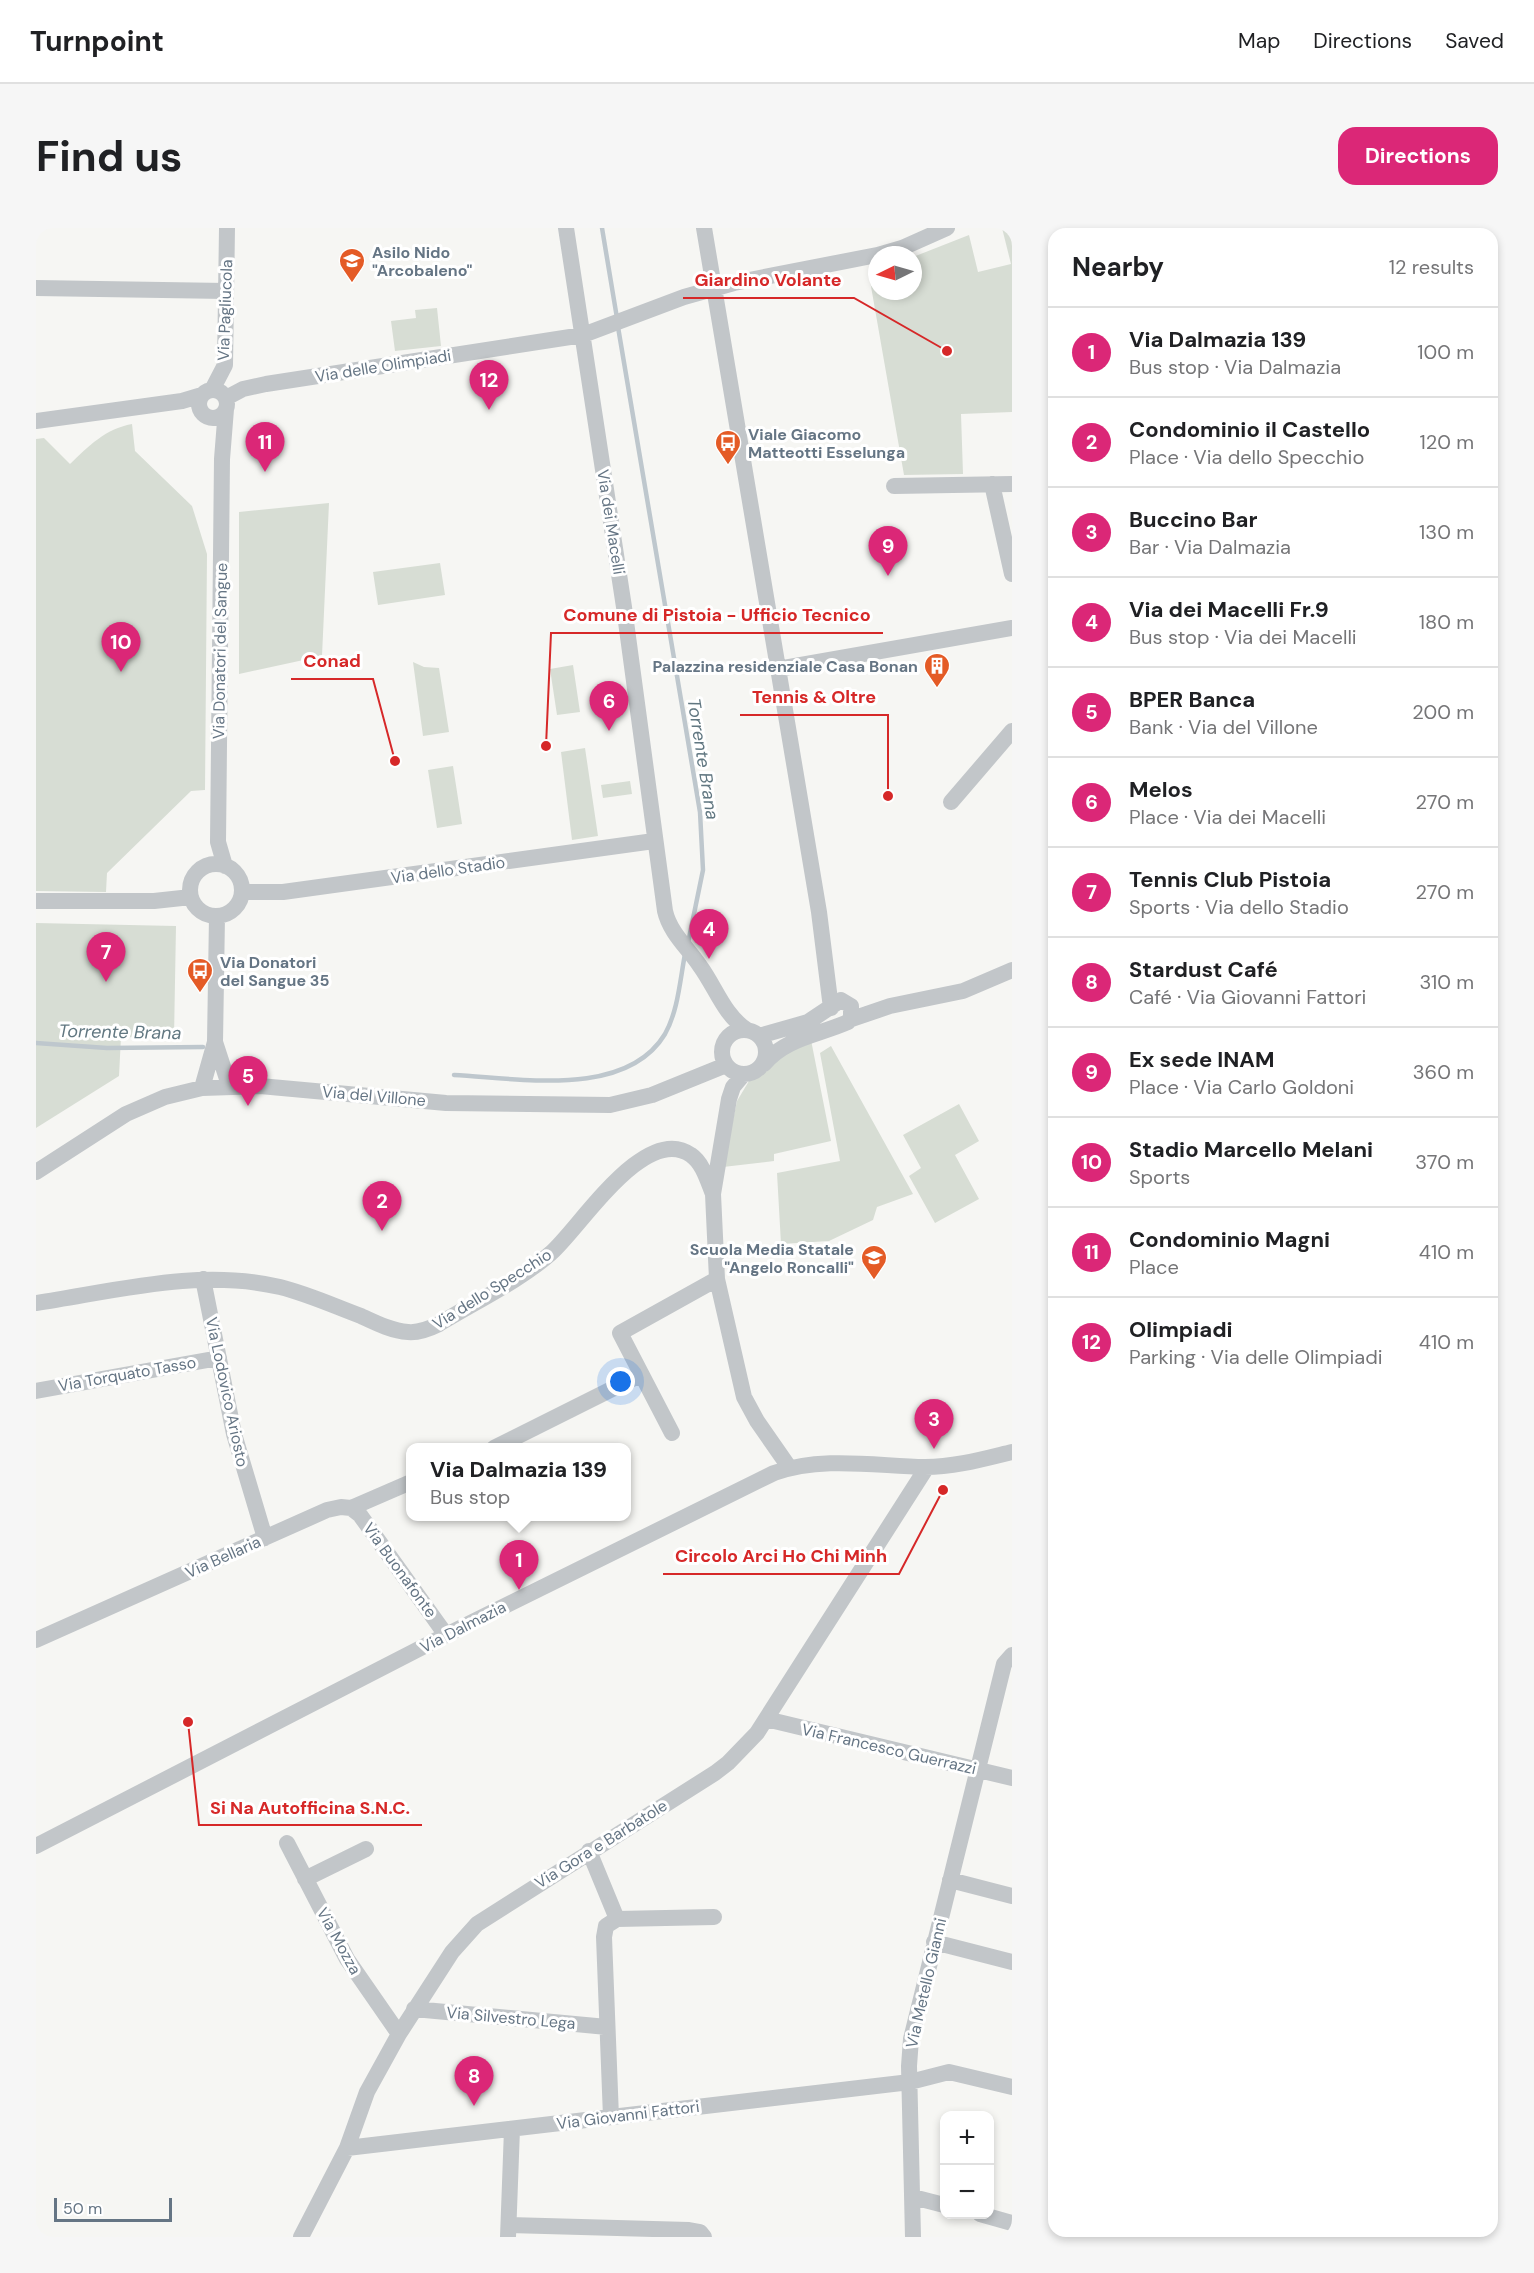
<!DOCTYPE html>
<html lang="en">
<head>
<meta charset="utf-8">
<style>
	:root { --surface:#fff; --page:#f6f6f6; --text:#202124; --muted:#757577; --line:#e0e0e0; --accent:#db2777 }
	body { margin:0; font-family:"DM Sans",sans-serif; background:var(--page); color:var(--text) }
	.controls { position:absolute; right:18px; bottom:18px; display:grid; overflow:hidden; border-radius:12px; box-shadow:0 3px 9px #0003 }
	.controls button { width:54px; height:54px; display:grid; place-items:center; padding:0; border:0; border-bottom:2px solid var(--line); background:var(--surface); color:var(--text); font:30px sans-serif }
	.compass { position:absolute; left:832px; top:18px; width:54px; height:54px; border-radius:50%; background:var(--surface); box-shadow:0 3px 9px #0003; rotate:265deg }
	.scale { position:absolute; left:18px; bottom:15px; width:118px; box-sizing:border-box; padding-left:6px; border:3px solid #657584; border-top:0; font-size:16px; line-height:21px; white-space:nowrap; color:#657584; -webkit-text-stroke:4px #fff; paint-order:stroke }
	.you { position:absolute; left:585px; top:1154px; width:21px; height:21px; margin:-15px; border:4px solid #fff; border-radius:50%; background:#1a73e8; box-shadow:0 0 0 9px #1a73e833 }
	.badge { display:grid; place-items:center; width:39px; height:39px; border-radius:50%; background:var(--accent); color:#fff; font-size:20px; font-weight:700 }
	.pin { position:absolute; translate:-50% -50px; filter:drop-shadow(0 2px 3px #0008) }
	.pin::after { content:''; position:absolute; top:32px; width:21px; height:18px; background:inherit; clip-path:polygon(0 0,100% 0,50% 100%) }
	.popup { position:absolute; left:370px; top:1215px; width:225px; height:78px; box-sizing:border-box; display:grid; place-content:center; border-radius:12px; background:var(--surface); filter:drop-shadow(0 2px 4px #0005); font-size:20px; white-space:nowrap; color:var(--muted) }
	.popup b { font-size:22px; color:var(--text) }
	.popup::after { content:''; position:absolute; left:50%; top:100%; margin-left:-12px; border:12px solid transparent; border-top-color:var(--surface) }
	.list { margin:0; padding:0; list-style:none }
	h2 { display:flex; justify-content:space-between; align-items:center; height:78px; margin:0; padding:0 24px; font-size:26px }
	h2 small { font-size:20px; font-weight:400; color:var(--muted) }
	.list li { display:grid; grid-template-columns:39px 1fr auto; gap:18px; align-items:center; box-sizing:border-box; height:90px; padding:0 24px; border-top:2px solid var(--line) }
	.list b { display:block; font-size:22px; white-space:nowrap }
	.list p { margin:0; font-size:20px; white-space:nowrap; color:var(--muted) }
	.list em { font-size:20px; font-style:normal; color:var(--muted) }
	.map { position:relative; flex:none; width:976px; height:2009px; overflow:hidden; border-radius:18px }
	header { display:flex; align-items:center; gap:36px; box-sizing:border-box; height:84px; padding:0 30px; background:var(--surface); border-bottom:2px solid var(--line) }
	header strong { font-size:28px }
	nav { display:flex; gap:33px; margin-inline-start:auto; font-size:21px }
	.intro { display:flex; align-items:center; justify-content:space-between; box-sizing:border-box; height:144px; padding:0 36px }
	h1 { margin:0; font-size:42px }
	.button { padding:15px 27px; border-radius:18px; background:var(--accent); color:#fff; font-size:21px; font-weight:700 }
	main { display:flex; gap:36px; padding:0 36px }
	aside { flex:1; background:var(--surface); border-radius:18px; box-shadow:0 3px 9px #0003 }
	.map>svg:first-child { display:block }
	.green { fill:#d7ddd4 }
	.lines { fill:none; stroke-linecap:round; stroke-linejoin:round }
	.stream { stroke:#bec7cd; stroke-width:4.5 }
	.minor { stroke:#c2c6c9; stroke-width:16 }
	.labels { text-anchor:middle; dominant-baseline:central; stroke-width:6; stroke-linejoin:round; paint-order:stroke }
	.poi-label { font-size:16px; font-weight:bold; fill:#657584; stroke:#fff; text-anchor:start }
	.street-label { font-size:16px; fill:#657584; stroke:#fff }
	.water-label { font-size:18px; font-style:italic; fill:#617781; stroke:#fff }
	.leader { fill:none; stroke:#d62828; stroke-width:2 }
	.callout-dot { fill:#d62828; stroke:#fff; stroke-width:2 }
	.callout-label { font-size:18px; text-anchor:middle; font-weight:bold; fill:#d62828; stroke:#fff; stroke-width:6; stroke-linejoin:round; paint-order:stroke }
</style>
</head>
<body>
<header>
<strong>Turnpoint</strong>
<nav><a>Map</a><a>Directions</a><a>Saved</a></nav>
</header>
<div class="intro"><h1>Find us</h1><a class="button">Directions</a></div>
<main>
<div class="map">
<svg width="976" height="2009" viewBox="0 0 976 2009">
	<rect width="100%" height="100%" fill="#f6f6f3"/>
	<path class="green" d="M966,0H976V184L925,186L927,246L868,247L833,47L841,44V63H877V29L933,7L942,44L975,36Z
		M401,80L405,118L359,123L355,93L380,90L379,82Z
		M96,196L99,223L156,278L171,326L169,562L155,563L71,645L70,664L0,663V211L8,210L34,236C53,218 69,201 96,196Z
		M293,275L286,428L203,446V284Z
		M404,335L409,367L342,377L337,344Z
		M377,434L388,439L403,440L413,504L387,508Z
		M537,437L544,484L521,487L514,441Z
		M549,520L562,608L536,612L525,524Z
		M417,538L426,596L401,600L392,542Z
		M594,553L596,566L567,570L565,557Z
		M0,695L140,698L138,810L85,809L83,848L0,900Z
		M775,812L795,913L738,926V933L687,939L701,873L725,833Z
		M795,818L877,966L841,979L837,992L793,1013L745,1016L741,945L804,933L784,825Z
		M923,876L943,913L919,927L943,971L899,995L873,948L885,940L867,907Z"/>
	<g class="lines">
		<path class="stream" d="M566,0L581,90
			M582,99L664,584L667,642L652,715
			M0,815L71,820L167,819
			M418,847C482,850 590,871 629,806C642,783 644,752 649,726"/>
		<path class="minor" d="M530,0L588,379L629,683C634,705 652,720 664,738C680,760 688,787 711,802
			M668,0L783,684L795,780
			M842,27L866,20L911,0
			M0,60L190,63
			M176,162L189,137L191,0
			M163 176a14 14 0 1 1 28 0a14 14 0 1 1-28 0Z
			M190,170L207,161L230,156L547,107L648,69L698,55L841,27
			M0,193L146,173L166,167
			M956,256L976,346
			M858,258L976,256
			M742,441L976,400
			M915,574L976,503
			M154 662a26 26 0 1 1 52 0a26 26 0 1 1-52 0Z
			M189,638L182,614L186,231L190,181
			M207,664H247L618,613
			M0,673H118L155,669
			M813,792L854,778L927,763L976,742
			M686 824a22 22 0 1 1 44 0a22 22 0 1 1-44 0Z
			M723,808L772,794L805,772L815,778V790L812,794C783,807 749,810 728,836
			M179,814L193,857
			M707,847L697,859L693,871L677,966L681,1051L708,1169L721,1193L753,1239
			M166,860L179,814L181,688
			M0,944L90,886L129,869L166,860L224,858L410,875L574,877L616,867L690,837
			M167,1051L198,1206L229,1310
			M0,1075C80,1063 163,1040 244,1059C272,1066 298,1078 325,1088C340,1095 356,1103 372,1104C383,1105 393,1101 403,1096C437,1075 485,1052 515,1025C543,1001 609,894 655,927C667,935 672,954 677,966
			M0,1163L183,1130
			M636,1205L584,1105L681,1051
			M458,1220L604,1147
			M315,1280L324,1287L410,1407
			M0,1412L291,1282L305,1279L315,1280L375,1254
			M730,1491L976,1550
			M251,1615L311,1731L363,1806
			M0,1618L410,1407L738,1245C787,1228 839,1238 889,1239C919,1239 947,1231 976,1224
			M553,1623L581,1691L570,1698L568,1709L575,1889
			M269,1651L330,1621
			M914,1652L976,1668
			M581,1691L678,1689
			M898,1714L976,1734
			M378,1781L571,1799
			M311,1920L874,1854L913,1844L976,1859
			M877,1969L908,1977
			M944,1986L976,1995
			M473,1997L653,2002L664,2004L668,2009
			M265,2009L311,1920L331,1864L363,1806L416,1724L441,1696L679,1545L692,1535L721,1505L891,1239
			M472,2009L476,1901
			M877,2009L873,1838L875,1811L968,1436L976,1427"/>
	</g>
	<defs>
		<symbol id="school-pin" viewBox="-11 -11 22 30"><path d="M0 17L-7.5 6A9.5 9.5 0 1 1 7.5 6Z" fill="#e45b26" stroke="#fff"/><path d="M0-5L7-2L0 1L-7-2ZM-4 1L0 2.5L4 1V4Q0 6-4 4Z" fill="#fff"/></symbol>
		<symbol id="bus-pin" viewBox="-11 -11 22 30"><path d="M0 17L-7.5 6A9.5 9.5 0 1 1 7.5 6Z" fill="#e45b26" stroke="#fff"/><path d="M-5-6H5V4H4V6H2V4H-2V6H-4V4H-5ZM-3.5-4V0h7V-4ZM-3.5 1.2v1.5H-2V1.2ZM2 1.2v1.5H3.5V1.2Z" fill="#fff"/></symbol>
		<symbol id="building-pin" viewBox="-11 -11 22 30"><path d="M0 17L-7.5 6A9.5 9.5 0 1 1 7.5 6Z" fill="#e45b26" stroke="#fff"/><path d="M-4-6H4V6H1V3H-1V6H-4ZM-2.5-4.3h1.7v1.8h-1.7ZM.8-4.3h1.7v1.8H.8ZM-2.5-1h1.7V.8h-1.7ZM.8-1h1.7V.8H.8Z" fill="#fff"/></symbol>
	</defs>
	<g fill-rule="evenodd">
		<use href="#school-pin" x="301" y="18" width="30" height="40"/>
		<use href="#bus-pin" x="677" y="200" width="30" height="40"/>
		<use href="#building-pin" x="886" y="423" width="30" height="40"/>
		<use href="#bus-pin" x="149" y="728" width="30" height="40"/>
		<use href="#school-pin" x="823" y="1015" width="30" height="40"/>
	</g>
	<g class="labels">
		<g class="poi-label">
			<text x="336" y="24">Asilo Nido<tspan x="336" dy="18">"Arcobaleno"</tspan></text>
			<text x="712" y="206">Viale Giacomo<tspan x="712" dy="18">Matteotti Esselunga</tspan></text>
			<text x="882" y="438" text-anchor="end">Palazzina residenziale Casa Bonan</text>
			<text x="184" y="734">Via Donatori<tspan x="184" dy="18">del Sangue 35</tspan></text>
			<text x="818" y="1021" text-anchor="end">Scuola Media Statale<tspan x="818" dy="18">"Angelo Roncalli"</tspan></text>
		</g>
		<g class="street-label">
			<text transform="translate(189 82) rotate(-88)">Via Pagliucola</text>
			<text transform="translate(347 138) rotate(-9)">Via delle Olimpiadi</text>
			<text transform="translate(575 294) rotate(81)">Via dei Macelli</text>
			<text transform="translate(184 423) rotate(-89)">Via Donatori del Sangue</text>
			<text transform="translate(412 642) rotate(-8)">Via dello Stadio</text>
			<text transform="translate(338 868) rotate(5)">Via del Villone</text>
			<text transform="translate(456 1061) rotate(-32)">Via dello Specchio</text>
			<text transform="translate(91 1146) rotate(-10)">Via Torquato Tasso</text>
			<text transform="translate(191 1164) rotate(78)">Via Lodovico Ariosto</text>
			<text transform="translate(187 1329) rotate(-24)">Via Bellaria</text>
			<text transform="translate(364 1342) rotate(54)">Via Buonafonte</text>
			<text transform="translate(427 1399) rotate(-27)">Via Dalmazia</text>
			<text transform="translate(853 1521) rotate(13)">Via Francesco Guerrazzi</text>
			<text transform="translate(565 1616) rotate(-32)">Via Gora e Barbatole</text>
			<text transform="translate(303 1713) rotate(61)">Via Mozza</text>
			<text transform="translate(890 1755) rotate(-77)">Via Metello Gianni</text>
			<text transform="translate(475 1790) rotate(5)">Via Silvestro Lega</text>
			<text transform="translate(592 1887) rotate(-7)">Via Giovanni Fattori</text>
		</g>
		<g class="water-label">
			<text transform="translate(667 531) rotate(81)">Torrente Brana</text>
			<text transform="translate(84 804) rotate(1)">Torrente Brana</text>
		</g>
	</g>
	<path class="leader" d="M911 123L818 70H647M510 518L515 405H847M359 533L337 451H255M852 568L852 487H704M907 1262L863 1346H627M152 1494L163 1597H386"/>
	<g class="callout-dot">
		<circle cx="911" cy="123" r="6"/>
		<circle cx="510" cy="518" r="6"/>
		<circle cx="359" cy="533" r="6"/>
		<circle cx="852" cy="568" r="6"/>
		<circle cx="907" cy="1262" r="6"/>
		<circle cx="152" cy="1494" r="6"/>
	</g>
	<g class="callout-label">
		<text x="732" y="58">Giardino Volante</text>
		<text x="681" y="393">Comune di Pistoia - Ufficio Tecnico</text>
		<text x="296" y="439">Conad</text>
		<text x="778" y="475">Tennis &amp; Oltre</text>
		<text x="745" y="1334">Circolo Arci Ho Chi Minh</text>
		<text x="274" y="1586">Si Na Autofficina S.N.C.</text>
	</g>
</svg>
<div class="controls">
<button>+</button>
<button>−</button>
</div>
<svg class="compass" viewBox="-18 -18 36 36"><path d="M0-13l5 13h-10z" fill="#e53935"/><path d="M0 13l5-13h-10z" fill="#757577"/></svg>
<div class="scale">50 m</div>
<div class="you"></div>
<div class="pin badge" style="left:483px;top:1362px">1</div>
<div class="popup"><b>Via Dalmazia 139</b>Bus stop</div>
<div class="pin badge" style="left:346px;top:1003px">2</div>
<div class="pin badge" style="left:898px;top:1221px">3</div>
<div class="pin badge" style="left:673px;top:731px">4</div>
<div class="pin badge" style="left:212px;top:878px">5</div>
<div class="pin badge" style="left:573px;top:503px">6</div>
<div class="pin badge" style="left:70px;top:754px">7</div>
<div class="pin badge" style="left:438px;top:1878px">8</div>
<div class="pin badge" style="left:852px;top:348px">9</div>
<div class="pin badge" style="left:85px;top:444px">10</div>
<div class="pin badge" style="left:229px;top:244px">11</div>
<div class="pin badge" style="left:453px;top:182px">12</div>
</div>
<aside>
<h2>Nearby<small>12 results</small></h2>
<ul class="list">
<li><span class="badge">1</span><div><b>Via Dalmazia 139</b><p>Bus stop · Via Dalmazia</p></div><em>100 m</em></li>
<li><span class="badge">2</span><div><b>Condominio il Castello</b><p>Place · Via dello Specchio</p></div><em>120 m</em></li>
<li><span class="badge">3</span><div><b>Buccino Bar</b><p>Bar · Via Dalmazia</p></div><em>130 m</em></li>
<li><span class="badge">4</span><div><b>Via dei Macelli Fr.9</b><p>Bus stop · Via dei Macelli</p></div><em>180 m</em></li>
<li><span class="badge">5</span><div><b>BPER Banca</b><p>Bank · Via del Villone</p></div><em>200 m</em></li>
<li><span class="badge">6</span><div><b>Melos</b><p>Place · Via dei Macelli</p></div><em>270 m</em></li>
<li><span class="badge">7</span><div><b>Tennis Club Pistoia</b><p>Sports · Via dello Stadio</p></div><em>270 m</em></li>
<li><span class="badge">8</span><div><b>Stardust Café</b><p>Café · Via Giovanni Fattori</p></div><em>310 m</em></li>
<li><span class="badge">9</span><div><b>Ex sede INAM</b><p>Place · Via Carlo Goldoni</p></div><em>360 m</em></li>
<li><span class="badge">10</span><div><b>Stadio Marcello Melani</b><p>Sports</p></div><em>370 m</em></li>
<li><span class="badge">11</span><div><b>Condominio Magni</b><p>Place</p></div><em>410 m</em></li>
<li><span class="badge">12</span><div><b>Olimpiadi</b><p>Parking · Via delle Olimpiadi</p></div><em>410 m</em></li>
</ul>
</aside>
</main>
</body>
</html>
